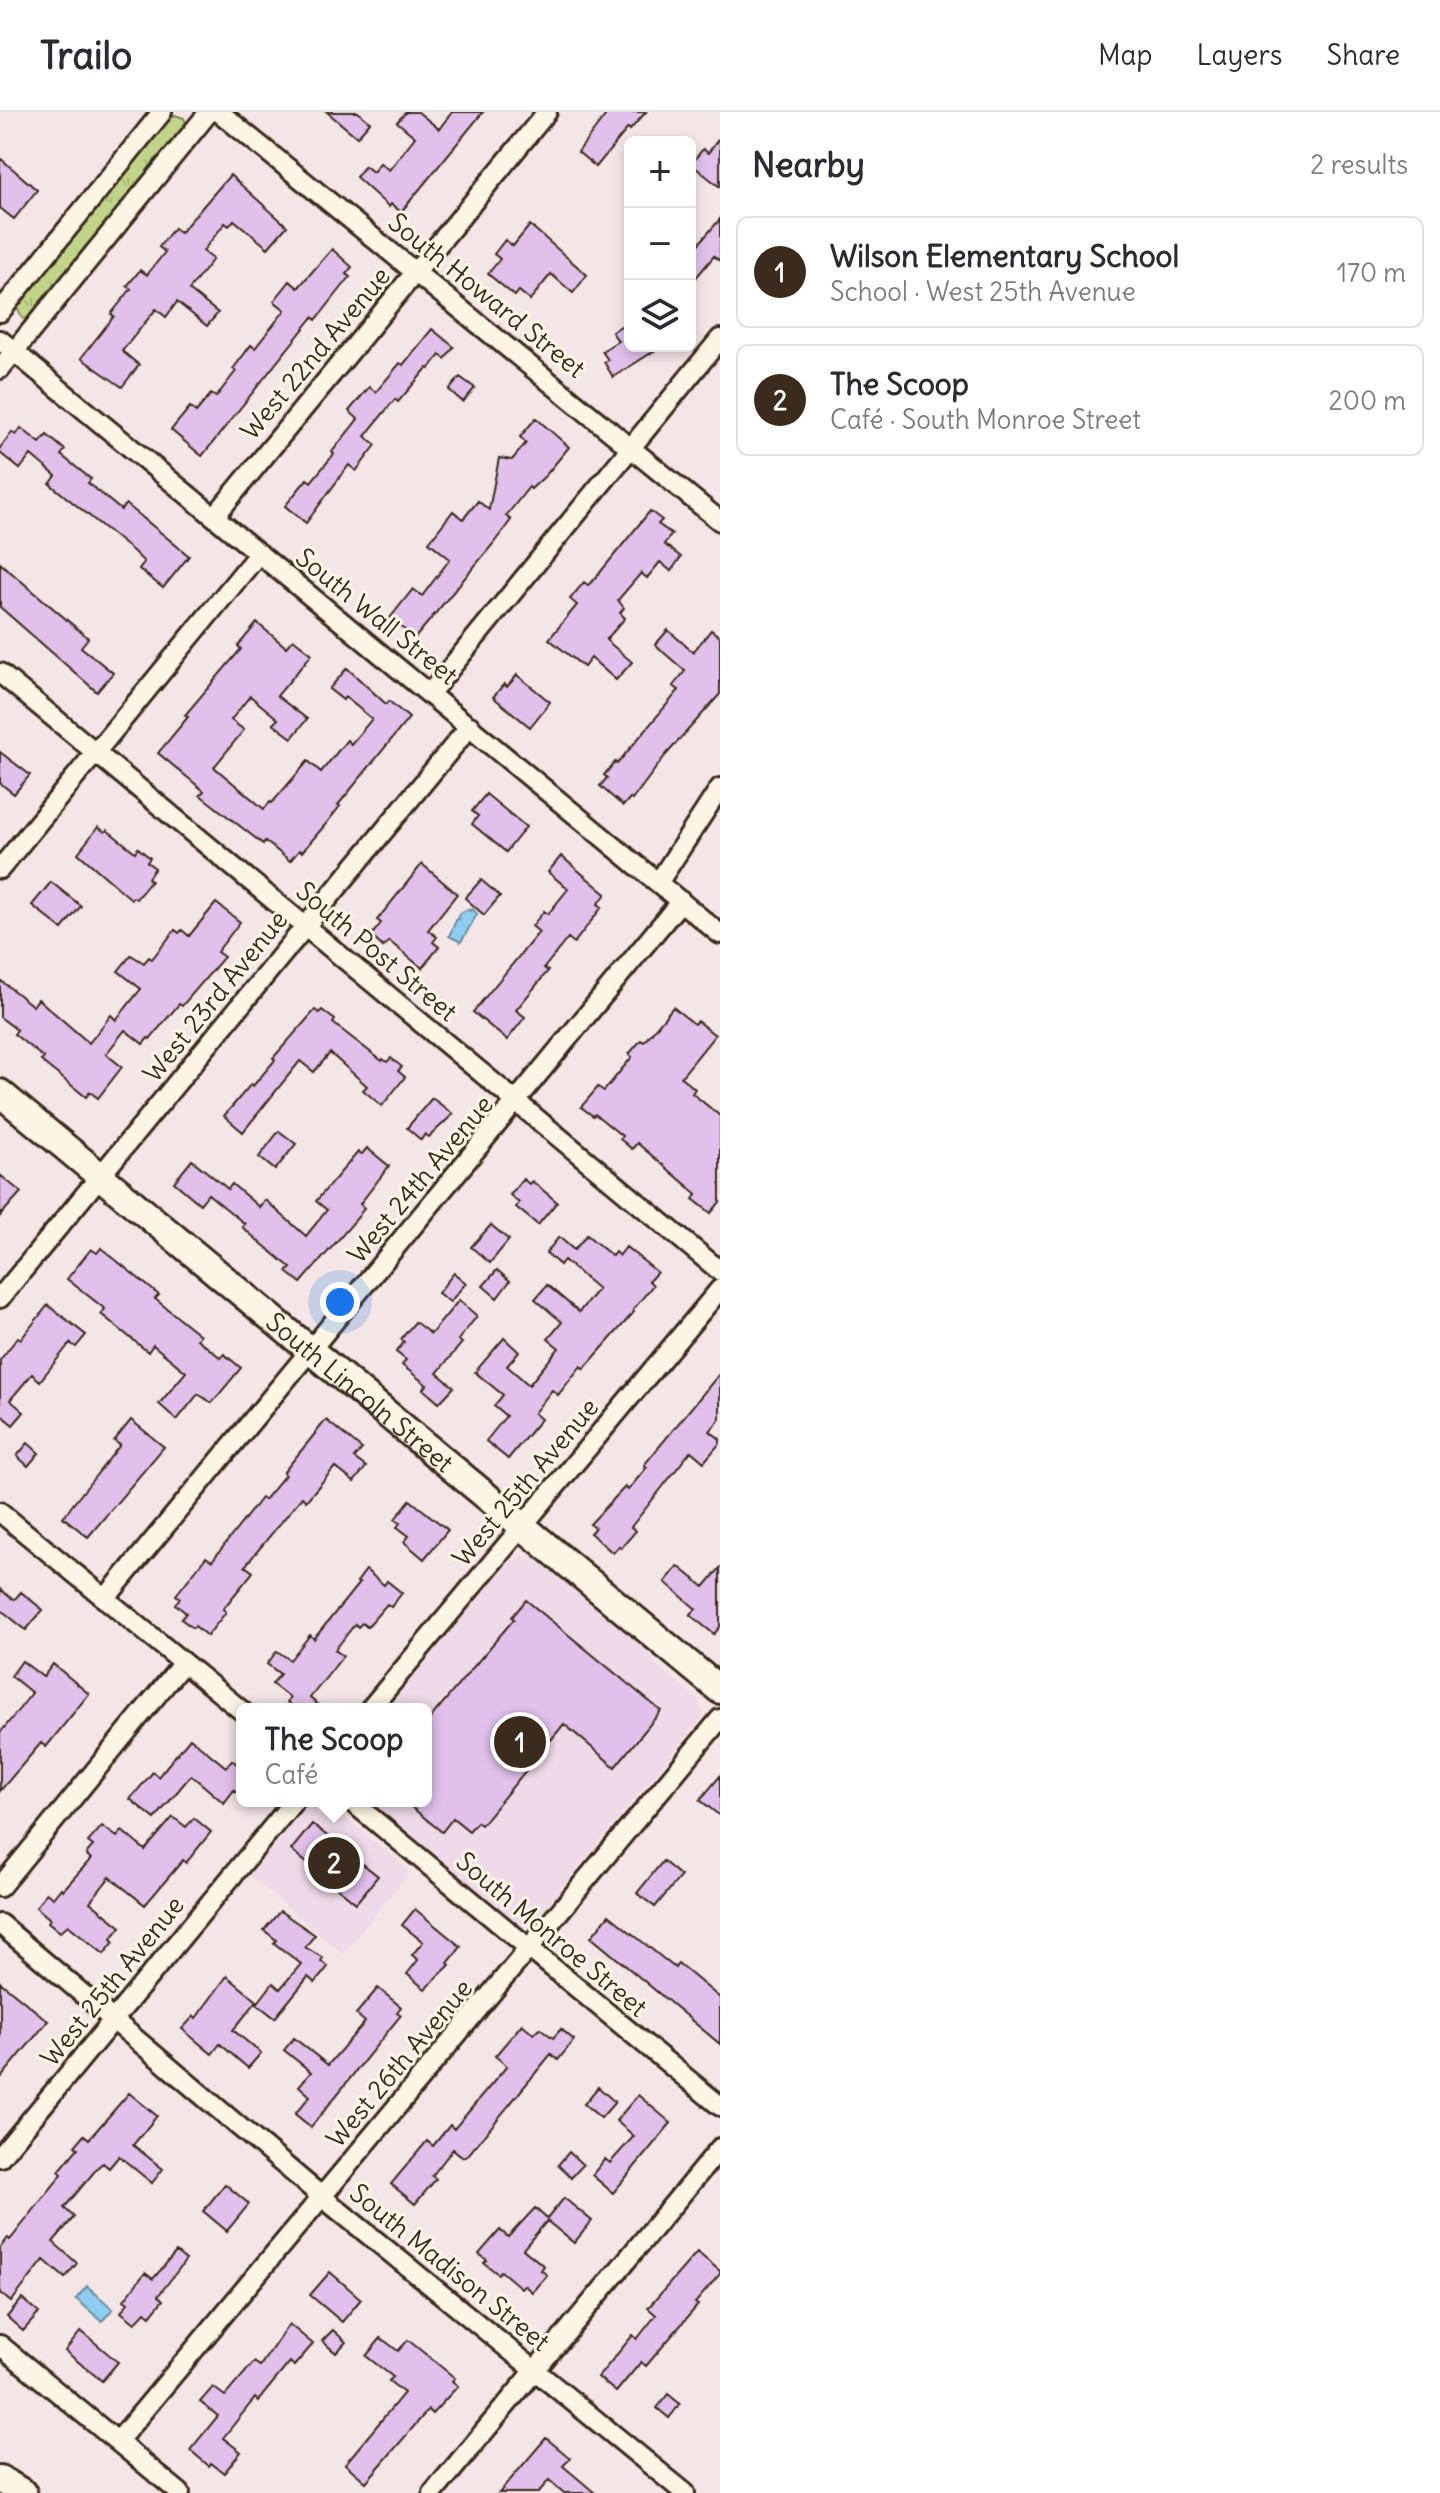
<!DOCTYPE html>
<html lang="en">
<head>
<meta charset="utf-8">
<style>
	:root { --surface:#fff; --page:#f2f2f3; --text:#2b2b33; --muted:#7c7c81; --line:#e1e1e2; --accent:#3b2a1e }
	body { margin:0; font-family:Delius,sans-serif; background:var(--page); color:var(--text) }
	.controls { position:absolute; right:24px; top:24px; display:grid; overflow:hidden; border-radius:12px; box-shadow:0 4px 12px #0003 }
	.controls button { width:72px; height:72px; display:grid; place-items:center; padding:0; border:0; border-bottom:2px solid var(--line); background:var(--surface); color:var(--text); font:40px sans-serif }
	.you { position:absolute; left:340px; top:1190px; width:28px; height:28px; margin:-20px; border:6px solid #fff; border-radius:50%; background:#1a73e8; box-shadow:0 0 0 12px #1a73e833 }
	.badge { display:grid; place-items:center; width:52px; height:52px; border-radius:50%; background:var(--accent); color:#fff; font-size:26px; font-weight:700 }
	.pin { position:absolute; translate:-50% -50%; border:4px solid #fff; box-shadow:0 2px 8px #0006 }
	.popup { position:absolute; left:236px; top:1591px; width:196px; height:104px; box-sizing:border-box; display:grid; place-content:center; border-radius:12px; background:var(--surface); filter:drop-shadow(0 2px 6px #0005); font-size:26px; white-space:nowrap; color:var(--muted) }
	.popup b { font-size:30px; color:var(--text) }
	.popup::after { content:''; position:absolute; left:50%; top:100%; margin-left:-16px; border:16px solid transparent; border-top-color:var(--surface) }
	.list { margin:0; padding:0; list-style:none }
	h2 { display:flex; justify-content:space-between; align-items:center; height:104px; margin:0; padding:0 32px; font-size:34px }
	h2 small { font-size:26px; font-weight:400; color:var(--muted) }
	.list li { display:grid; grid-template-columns:52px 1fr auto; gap:24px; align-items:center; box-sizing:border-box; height:112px; margin:0 16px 16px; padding:0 16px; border:2px solid var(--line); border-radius:12px }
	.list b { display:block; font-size:30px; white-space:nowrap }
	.list p { margin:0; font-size:26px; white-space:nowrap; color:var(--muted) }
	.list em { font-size:26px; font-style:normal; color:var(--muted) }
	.icon { flex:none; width:44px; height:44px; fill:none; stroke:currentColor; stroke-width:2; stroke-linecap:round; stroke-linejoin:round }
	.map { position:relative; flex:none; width:720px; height:2381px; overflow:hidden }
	header { display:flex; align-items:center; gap:48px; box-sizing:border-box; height:112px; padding:0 40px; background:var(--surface); border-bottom:2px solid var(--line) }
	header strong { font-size:38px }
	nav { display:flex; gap:44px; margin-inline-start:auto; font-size:28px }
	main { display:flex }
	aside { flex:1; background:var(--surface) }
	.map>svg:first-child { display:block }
	.built { fill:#eedae8 }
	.park { fill:url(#park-tufts); stroke:#7e8054; stroke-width:2 }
	.water { fill:url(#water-ripples); stroke:#6d8c9c; stroke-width:2 }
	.building { fill:#e1c0ec; stroke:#3b2a1e; stroke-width:2 }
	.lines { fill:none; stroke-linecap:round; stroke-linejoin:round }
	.street-casing { stroke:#3b2a1e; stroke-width:24 }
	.secondary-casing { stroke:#3b2a1e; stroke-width:32 }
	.street { stroke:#fcf5e5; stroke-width:18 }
	.secondary { stroke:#fcf5e5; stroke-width:26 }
	.labels { text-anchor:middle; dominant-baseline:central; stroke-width:6; stroke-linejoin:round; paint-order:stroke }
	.street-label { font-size:26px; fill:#3b2a1e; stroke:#fcf5e5 }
</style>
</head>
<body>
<header>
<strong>Trailo</strong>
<nav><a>Map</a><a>Layers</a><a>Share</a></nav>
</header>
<main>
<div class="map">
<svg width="720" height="2381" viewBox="0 0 720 2381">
	<defs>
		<pattern id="park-tufts" width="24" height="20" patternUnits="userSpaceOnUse" patternTransform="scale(2)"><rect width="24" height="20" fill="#c0d58a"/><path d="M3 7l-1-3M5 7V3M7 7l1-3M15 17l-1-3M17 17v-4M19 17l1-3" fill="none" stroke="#a6b777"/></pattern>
		<pattern id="water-ripples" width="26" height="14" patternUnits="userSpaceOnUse" patternTransform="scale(2)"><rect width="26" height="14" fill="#8fcdf0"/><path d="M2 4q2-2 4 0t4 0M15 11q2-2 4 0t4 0" fill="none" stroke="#7cb0cd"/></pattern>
	</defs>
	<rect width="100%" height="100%" fill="#f4e5e7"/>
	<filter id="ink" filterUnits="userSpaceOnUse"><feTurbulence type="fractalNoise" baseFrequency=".0125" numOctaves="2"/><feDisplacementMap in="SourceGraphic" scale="16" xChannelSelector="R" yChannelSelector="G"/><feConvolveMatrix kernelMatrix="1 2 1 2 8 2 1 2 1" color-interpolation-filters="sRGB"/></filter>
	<g filter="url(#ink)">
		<path class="built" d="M524,1444L540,1447L644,1532L656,1553L699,1588L703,1600L702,1606L530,1813L521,1816L363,1689H426V1597H387L508,1451Z
			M311,1689H325L410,1759L343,1842L249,1763Z"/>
		<path class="park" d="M175,3L184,6L187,14L30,209L22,206L17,195L171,5Z"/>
		<path class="water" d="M468,797L470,799L473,797L477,802L461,830L449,824L459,802Z
			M87,2174L113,2197L102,2209L76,2187Z"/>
		<path class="building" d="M327,0H358L370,10L357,25Z
			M406,0H418L439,17L452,0H483L401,100L391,92L389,95L356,65L365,54L373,60L380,51L389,58L415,25L397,10Z
			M608,0H646L630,18L628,16L596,55L578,40Z
			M720,25V75L691,52L703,37L708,41Z
			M0,46L37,78L14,107L0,96Z
			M230,63L287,114L268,136L234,108L229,114L225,111L203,139L213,147L189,178L218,201L207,214L177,190L166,205L156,197L122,239L139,253L122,275L81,246L114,204L111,202L131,177L127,174L140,158L147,163L165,140L159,135L174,116L180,121Z
			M720,107V149L714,144L690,173V142Z
			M530,113L587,163L573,181L551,162L530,188L519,179L515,184L488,162L500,147L494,142L505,128L513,134Z
			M332,137L352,155L346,162L350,165L316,208L313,205L202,344L171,318L190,295L196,300L211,282L216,285L236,259L233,257L251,233L255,236L285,198L274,189L290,169L298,176Z
			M630,208V234H662L613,265L604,250L608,248L602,239L618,229L612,220Z
			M432,217L454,235L445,247L440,243L429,257L427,256L398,290L395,287L365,324L376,333L356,359L349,353L306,411L285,394L307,367L311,370L334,342L332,340L358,307L349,299L369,275L376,280L400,251L403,253Z
			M460,265L475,276L463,290L449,278Z
			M536,306L569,335L546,363L531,377L529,375L506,404L511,408L493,432L415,526L390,506L413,477L422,484L450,447L429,430L453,399L463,407L478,389L489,398L499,346L512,348L526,331L520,325Z
			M21,316L40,331L47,323L65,338L61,343L91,367L88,371L121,398L126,392L189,444L163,476L139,457L144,450L134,440L50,372L56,364L31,343L20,357L0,341V336L12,320L16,323Z
			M650,399L662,408L658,412L672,422L664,432L681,445L671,459L660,450L647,466L641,461L618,488L624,496L620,501L625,506L606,528L632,550L616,568L591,546L584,555L549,527L577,493L570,487L584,470L588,473L594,468Z
			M0,451L88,526L81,535L113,561L97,580L0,495Z
			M257,511L286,535L293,527L312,542L277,584L307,607L292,626L273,612L278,607L250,584L231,608L244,618L214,655L264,697L270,690L272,691L308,649L321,660L347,628L351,632L372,607L345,585L343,588L329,577L347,556L386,592L389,589L409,606L338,693L340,694L325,713L302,740L299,738L290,749L265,729L263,732L200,683L204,679L158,641L188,605L185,603L241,537L238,534Z
			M668,518L693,540L711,518L720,525V582L665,644L632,688L630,686L623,694L600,674L607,666L604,663L615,650L617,652L679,578L673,574L685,559L655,533Z
			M517,563L550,590L530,615L493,585L504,572L507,575Z
			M0,640L30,663L14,682L0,671Z
			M486,682L526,715L506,740L472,712L478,704L472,699Z
			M98,715L105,720L107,718L135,740L138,736L150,746L147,750L155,756L148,766L151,769L136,787L133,785L131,787L78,741Z
			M561,744L606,782L598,792L602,795L574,831L568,826L544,856L548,859L516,898L525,905L507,928L473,900L539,820L532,814L544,799L548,802L568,777L548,760Z
			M422,752L457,782L428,818L437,825L433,830L439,835L422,856L389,829L383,835L371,824L381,811L377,808Z
			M481,768L500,784L484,803L465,786Z
			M51,770L81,794L62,817L32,793Z
			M216,791L240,810L217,840L224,845L182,894L179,892L150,927L148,926L143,932L125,918L106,942L122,955L98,986L90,980L86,985L41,949L44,946L14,922L17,918L0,905V868L33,894L38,887L89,931L111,903L116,908L141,877L118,859L131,843L144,851L149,845L152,847L175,818L179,821L182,818L189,824Z
			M673,895L694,912L697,909L715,923L681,965L695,977L692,981L720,1004V1090L711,1101L693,1087L697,1082L637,1031L632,1037L620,1027L622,1024L595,1002L593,1004L581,995L598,975L604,979L632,945L629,942L641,928L644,930Z
			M315,898L319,901L322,898L335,908L333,911L382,949L383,947L387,950L391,946L402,955L398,959L405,965L382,994L363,978L367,974L330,941L314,960L300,949L243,1020L224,1004L251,972L253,974L275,948L273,946Z
			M432,986L453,1002L429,1025L425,1022L421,1028L407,1016Z
			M279,1019L296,1032L275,1058L259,1045Z
			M367,1036L389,1054L360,1092L364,1096L358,1105L301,1171L287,1160L291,1156L249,1121L242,1115L245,1112L208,1082L200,1092L174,1070L192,1048L228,1077L232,1072L259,1095L265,1088L306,1124L327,1098L316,1089L358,1040L362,1042Z
			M0,1063L21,1080L0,1104Z
			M523,1067L529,1072L532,1069L557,1090L538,1113L516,1095L519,1091L510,1083Z
			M491,1113L509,1128L490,1151L471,1135Z
			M587,1123L612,1144L615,1140L619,1144L626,1135L657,1160L649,1169L653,1173L633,1198L634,1200L584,1257L581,1254L558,1283L552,1278L534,1301L541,1307L508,1347L486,1329L506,1304L494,1294L503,1283L475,1260L504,1226L519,1240L507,1254L529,1273L559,1236L548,1227L562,1210L535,1187L547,1173L579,1200L598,1177L564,1148L560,1153L546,1141L559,1125L574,1138Z
			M101,1136L159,1183L155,1187L200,1223L197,1227L221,1246L224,1242L241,1256L212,1291L198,1282L177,1308L159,1292L186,1260L153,1233L148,1240L101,1202L105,1197L67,1167L91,1137L97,1141Z
			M497,1158L510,1169L497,1186L483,1174Z
			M454,1161L466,1171L450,1190L438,1181Z
			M459,1188L477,1204L458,1228L462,1231L437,1261L454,1275L439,1291L423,1277L427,1273L402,1253L406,1248L396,1240L404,1230L401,1227L415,1210L431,1222Z
			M48,1193L86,1223L76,1235L70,1231L40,1269L32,1262L10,1288L24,1300L13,1313L0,1302V1248L18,1225L21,1227Z
			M720,1261V1307L710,1319L720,1327V1331L704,1350L691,1339L631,1415L636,1419L621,1436L619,1434L613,1441L590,1421L595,1416L590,1412L625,1375L628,1378L647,1355L644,1353Z
			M131,1308L164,1335L88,1425L63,1405L120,1333L114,1329Z
			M326,1308L362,1337L354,1346L366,1355L354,1370L335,1355L306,1389L302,1385L245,1454L253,1460L223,1497L226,1500L207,1524L195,1514L193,1516L181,1507L186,1501L175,1492L180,1486L176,1483L206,1445L212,1449L261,1386L264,1388L285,1363L283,1361Z
			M28,1331L39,1341L28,1354L17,1344Z
			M410,1388L448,1418L424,1447L404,1430L409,1424L397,1415L400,1411L395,1407Z
			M678,1454L704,1475L720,1456V1515L714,1522L690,1503L696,1497L665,1470Z
			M366,1458L384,1473L387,1469L402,1481L391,1495L387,1492L367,1515L362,1511L358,1515L355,1512L335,1538L343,1544L310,1586L323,1597H295L287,1590L290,1586L272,1572L280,1562L267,1552L277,1539L290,1548L310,1523L314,1527L359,1471L357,1470Z
			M0,1477L11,1486L15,1487L21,1480L43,1498L26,1518L0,1497Z
			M526,1488L661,1599L615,1655L564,1612L481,1713L477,1710L469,1719L453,1706L442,1720L404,1689H426V1611L514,1507L512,1505Z
			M22,1549L43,1565L53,1552L89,1582L46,1635L41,1631L0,1679V1621L32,1581L11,1564Z
			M190,1626L226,1655L232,1648L242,1656V1684L234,1678L224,1691L191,1663L155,1707L130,1687L153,1660L158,1665Z
			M720,1664V1704L700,1688Z
			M173,1705L186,1715L194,1706L211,1720L186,1751L183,1748L145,1793L110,1765L90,1790L121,1815L111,1827L114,1830L104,1842L68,1813L60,1820L48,1810L50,1807L36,1795L46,1781L53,1786L61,1776L63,1778L91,1747L86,1742L93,1734L88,1730L102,1714L117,1725L122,1719L145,1738Z
			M312,1712L378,1764L356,1791L291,1738Z
			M663,1749L681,1764L655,1795L637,1781Z
			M415,1797L461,1835L448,1851L450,1853L425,1877L407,1862L418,1848L412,1843L423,1830L402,1813Z
			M280,1799L315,1823L305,1835L323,1846L321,1849L328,1855L315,1871L308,1865L275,1906L257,1892L273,1871L280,1877L301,1852L274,1831L276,1828L264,1818Z
			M609,1803L675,1856L678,1851L720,1886V1932L591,1825Z
			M227,1864L257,1889L233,1918L261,1941L248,1956L220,1932L212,1942L182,1917L194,1904L196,1906Z
			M0,1870L48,1909L0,1967Z
			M378,1876L401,1895L397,1900L401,1903L311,2015L295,2002L310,1984L299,1974L311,1960L284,1938L294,1926L328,1953L365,1910L356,1902Z
			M522,1912L534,1922L540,1916L553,1926L561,1917L574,1928L558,1948L551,1942L469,2042L463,2045L453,2037L432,2064L436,2067L415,2092L391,2072L427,2029L433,2034L450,2013L454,2017L507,1954L495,1944Z
			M598,1975L615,1990L601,2006L584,1992Z
			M129,1981L157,2004L133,2033L163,2057L152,2071L119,2044L109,2056L103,2051L99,2054L64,2096L74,2105L53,2130L77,2151L65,2166L44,2148L11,2190L0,2181V2136L8,2126L10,2128L62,2062L59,2059L78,2036L75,2034L84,2023L89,2027Z
			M638,1983L671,2011L613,2081L592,2063L605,2047L610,2051L634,2024L616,2009Z
			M569,2040L583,2053L571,2066L558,2053Z
			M225,2072L249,2092L227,2119L203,2099Z
			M564,2086L592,2109L574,2131L547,2109L523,2137L544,2154L541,2158L547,2163L532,2180L524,2173L521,2176L501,2159L498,2162L484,2151L487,2148L479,2142L500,2118L508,2125L535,2096L547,2107Z
			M176,2140L186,2148L158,2184L163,2188L150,2204L145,2200L135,2211L121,2200L128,2191L124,2188L145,2161L153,2167Z
			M697,2140L720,2159V2162L695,2191L698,2193L646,2254L641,2250L616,2280L598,2265L633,2223L637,2227L656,2203L648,2196Z
			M330,2160L361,2187L342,2210L310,2183Z
			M22,2187L39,2201L23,2219L7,2205Z
			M289,2212L313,2232L294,2254L290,2250L258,2289L255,2286L223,2326L241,2340L224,2361L211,2351L209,2354L190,2338L218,2304L200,2290L213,2275L225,2284L254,2250L260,2254Z
			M333,2218L346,2230L336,2241L322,2229Z
			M81,2219L118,2250L102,2269L65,2239Z
			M381,2226L398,2239L408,2228L455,2266L452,2269L458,2274L432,2302L428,2298L366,2370L345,2352L404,2281L389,2269L393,2265L366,2244Z
			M668,2282L680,2292L669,2306L657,2296Z
			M546,2326L570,2346L563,2354L595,2381H564L549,2368L538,2381H499Z"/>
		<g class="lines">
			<defs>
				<path id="street" d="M219,0L720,409
					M0,200L162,0
					M0,228L720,822
					M0,257L209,0
					M215,404L547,0
					M0,561L720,1159
					M430,581L720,227
					M0,757L259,441
					M658,771L720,676
					M0,1186L470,614
					M0,1400L242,1599
					M105,1487L681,789
					M370,1597L720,1177
					M351,1689L720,1994
					M0,1775L183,1551
					M0,1812L321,2084L685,2381
					M0,2045L294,1689
					M0,2233L180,2381
					M118,2329L720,1607
					M433,2381L720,2036"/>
				<g id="secondary">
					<path id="s1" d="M0,981L720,1578"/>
					<path d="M0,2367L23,2381"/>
				</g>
			</defs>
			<use href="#street" class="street-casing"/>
			<use href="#secondary" class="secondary-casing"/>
			<use href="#street" class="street"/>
			<use href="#secondary" class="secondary"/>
		</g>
	</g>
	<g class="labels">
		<g class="street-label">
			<text transform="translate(487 183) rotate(39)">South Howard Street</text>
			<text transform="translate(315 241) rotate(-50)">West 22nd Avenue</text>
			<text transform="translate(377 504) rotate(39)">South Wall Street</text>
			<text transform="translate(377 839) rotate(40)">South Post Street</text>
			<text transform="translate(215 884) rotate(-51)">West 23rd Avenue</text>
			<text transform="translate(420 1067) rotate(-50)">West 24th Avenue</text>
			<text stroke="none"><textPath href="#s1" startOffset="468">South Lincoln Street</textPath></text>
			<text transform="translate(525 1370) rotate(-50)">West 25th Avenue</text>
			<text transform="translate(552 1822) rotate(40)">South Monroe Street</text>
			<text transform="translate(112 1869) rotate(-51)">West 25th Avenue</text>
			<text transform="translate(399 1951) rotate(-50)">West 26th Avenue</text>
			<text transform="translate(450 2155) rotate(39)">South Madison Street</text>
		</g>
	</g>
</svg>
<div class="controls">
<button>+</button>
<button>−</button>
<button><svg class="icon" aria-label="layers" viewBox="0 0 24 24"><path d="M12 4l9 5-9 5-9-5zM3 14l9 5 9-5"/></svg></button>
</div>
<div class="you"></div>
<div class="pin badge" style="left:520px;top:1630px">1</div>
<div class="pin badge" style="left:334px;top:1751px">2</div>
<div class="popup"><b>The Scoop</b>Café</div>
</div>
<aside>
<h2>Nearby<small>2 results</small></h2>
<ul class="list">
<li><span class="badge">1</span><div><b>Wilson Elementary School</b><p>School · West 25th Avenue</p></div><em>170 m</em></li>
<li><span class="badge">2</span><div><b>The Scoop</b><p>Café · South Monroe Street</p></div><em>200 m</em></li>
</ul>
</aside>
</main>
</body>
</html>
